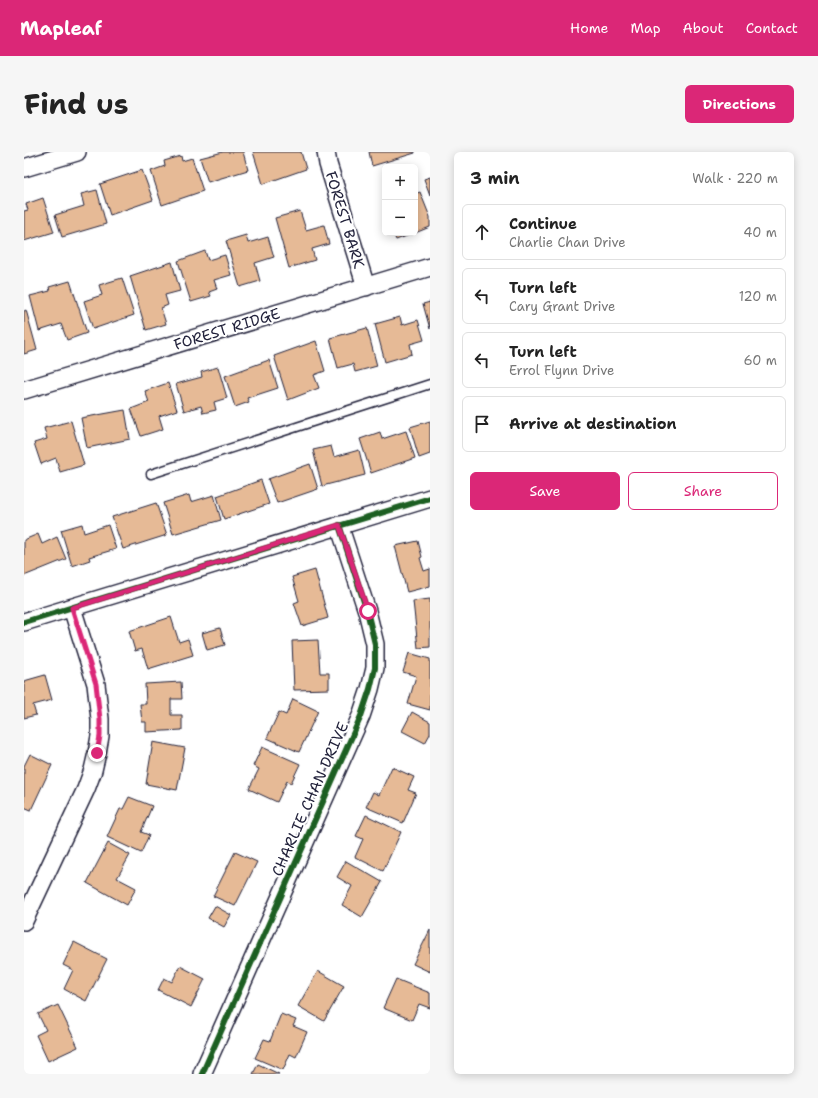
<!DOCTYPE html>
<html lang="en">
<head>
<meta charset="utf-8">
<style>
	:root { --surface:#fff; --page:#f6f6f6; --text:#222; --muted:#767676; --line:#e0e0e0; --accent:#db2777 }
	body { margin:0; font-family:"Shantell Sans",sans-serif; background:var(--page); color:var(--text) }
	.controls { position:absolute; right:12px; top:12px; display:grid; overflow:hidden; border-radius:6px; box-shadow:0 2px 10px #0003 }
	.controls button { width:36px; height:36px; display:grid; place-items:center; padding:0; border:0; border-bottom:1px solid var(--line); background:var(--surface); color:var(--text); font:20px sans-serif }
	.stop { position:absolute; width:12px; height:12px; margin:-9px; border:3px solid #db2777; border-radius:50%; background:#fff }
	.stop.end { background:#db2777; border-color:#fff; box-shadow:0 1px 4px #0008 }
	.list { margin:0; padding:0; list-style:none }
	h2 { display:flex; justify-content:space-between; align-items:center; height:52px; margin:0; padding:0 16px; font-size:17px }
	h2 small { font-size:13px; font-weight:400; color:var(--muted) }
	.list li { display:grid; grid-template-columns:26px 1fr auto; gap:12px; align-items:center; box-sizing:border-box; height:56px; margin:0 8px 8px; padding:0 8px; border:1px solid var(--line); border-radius:6px }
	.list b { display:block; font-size:15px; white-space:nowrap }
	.list p { margin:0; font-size:13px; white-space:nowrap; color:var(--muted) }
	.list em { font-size:13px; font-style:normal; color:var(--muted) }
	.actions { display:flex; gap:8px; padding:12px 16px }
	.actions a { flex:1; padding:9px 0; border:1px solid var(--accent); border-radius:6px; text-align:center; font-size:14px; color:var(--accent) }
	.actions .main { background:var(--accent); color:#fff }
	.icon { flex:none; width:22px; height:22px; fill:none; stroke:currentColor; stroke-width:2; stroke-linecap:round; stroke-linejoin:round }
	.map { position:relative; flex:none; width:406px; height:922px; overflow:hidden; border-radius:6px }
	header { display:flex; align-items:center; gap:24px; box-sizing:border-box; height:56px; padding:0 20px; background:var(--accent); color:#fff }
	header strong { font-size:19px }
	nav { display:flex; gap:22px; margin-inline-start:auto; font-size:14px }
	.intro { display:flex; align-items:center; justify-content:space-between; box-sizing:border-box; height:96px; padding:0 24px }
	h1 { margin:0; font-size:28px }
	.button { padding:10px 18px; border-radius:6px; background:var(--accent); color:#fff; font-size:14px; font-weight:700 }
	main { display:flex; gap:24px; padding:0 24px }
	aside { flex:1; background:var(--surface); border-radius:6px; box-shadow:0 2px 10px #0003 }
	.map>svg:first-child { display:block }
	.building { fill:#e6ba96; stroke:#22223b }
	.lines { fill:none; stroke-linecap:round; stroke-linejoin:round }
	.lane-casing { stroke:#22223b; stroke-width:11 }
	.street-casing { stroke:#22223b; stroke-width:20 }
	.lane { stroke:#fff; stroke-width:8 }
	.street { stroke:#fff; stroke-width:17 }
	.cycleway-casing { stroke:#fff; stroke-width:8 }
	.cycleway { stroke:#1b5e20; stroke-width:6 }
	.route { stroke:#db2777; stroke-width:5 }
	.labels { text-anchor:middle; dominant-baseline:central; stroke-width:4; stroke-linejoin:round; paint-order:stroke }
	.street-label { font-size:15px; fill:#22223b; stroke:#fff }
</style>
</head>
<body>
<header>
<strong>Mapleaf</strong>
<nav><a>Home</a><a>Map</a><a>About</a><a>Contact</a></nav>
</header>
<div class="intro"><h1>Find us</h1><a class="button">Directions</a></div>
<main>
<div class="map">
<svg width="406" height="922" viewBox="0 0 406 922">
	<rect width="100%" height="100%" fill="#fff"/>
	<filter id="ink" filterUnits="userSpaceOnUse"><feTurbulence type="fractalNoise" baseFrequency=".025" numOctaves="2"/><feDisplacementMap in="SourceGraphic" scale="8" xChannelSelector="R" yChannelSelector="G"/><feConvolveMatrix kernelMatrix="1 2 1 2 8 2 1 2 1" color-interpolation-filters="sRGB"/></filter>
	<g filter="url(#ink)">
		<path class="building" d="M199,0H219L224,18L184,30L176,6Z
			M229,0H277L282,17L239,32Z
			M345,0H391V1L348,14Z
			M157,4L158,9L168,6L179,39L138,53L127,19L141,14L140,9Z
			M118,18L129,48L86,63L76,32Z
			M406,25V43L400,27Z
			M73,38L82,72L38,85L31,63L60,54L57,42Z
			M396,40L406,65V75L391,81V42Z
			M19,46L30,80L0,89V59L4,58L2,52Z
			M276,59L282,78L300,73L305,92L288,97L291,108L265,116L251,66Z
			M369,81H391L372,88Z
			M222,83L224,91L244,85L250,105L231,111L236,129L216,135L202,89Z
			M181,99L184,108L201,103L207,123L190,128L193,137L185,140L187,144L167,150L154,109Z
			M148,110L156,139L141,143L144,153L137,156L142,172L122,178L106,124Z
			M98,126L110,163L69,177L60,149L78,143L75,133Z
			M46,129L63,181L43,188L37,172L15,179L6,144L26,139L25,135Z
			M406,150V177L399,152Z
			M2,158L13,198L0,202V159Z
			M376,165L378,173L394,168L400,188L386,192L388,202L361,210L351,172Z
			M343,176L353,214L331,220L329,212L314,216L306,186Z
			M292,189L301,219L290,223L295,236L264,248L250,204Z
			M245,208L254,236L223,246L225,250L211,255L201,224Z
			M194,215L203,246L190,250L192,258L179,261L177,254L160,259L152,232L178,225L177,220Z
			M144,231L153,258L135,264L139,277L117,284L107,257L125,250L121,239Z
			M101,258L106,287L63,296L57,266Z
			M47,269L60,313L36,320L32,306L17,312L10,291L23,287L20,276Z
			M406,269V302L395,306L386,275Z
			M382,279L391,306L347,321L336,287L356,280L358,287Z
			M307,294L310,305L335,298L341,323L298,334L289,298Z
			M286,312L294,337L253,351L244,327Z
			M237,328L245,352L200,367L193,344Z
			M165,343L167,350L190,343L197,368L149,382L139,351Z
			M132,351L143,383L99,397L88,365Z
			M58,372L60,381L84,373L92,397L65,405L66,408L48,414L37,378Z
			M14,382L18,392L33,385L42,407L0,424V388Z
			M394,389L398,405L396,406L400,419L406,417V434L383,440L371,394Z
			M291,418L304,466L278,474L270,451L275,449L268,425Z
			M406,447V495L394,496L389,449Z
			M147,465L155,490L164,487L169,503L124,517L118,497L111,499L105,479Z
			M196,476L201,493L183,498L178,481Z
			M294,488L296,521H305V537L270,538L268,489Z
			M385,501L406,507V558L384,552L392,524L379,520Z
			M21,523L28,548L9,553L12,563L0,566V529Z
			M157,530L158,547H147V563H158V578L122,580V570H118L116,552H122L121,532Z
			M269,547L294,559L275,600L243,586L255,560L262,563Z
			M388,560L406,570V582L401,591L378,579Z
			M129,590L161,596L153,638L122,632Z
			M238,595L276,612L267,631L263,629L253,650L225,637L235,617L229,614Z
			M6,602L28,613L7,658L0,655V614Z
			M368,615L390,625L384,638L392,641L379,671L342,655L349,640L355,643Z
			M105,645L128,654L117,680L125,683L117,701L83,685L96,657H99Z
			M342,663L377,680L359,719L331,705L339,687L332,684Z
			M84,691L106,703L93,726L112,736L103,753L63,731Z
			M211,700L233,710L211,754L189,744Z
			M322,709L358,730L338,765L318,753L328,734L313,725Z
			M191,754L207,763L200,775L184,766Z
			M406,778V820L389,812Z
			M50,790L83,807L62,849L40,837L49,818L39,813Z
			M156,814L181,827L167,855L134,838L140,826L148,830Z
			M294,819L320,834L300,869L274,854Z
			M372,827L406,841V856L395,852L388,868L359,856Z
			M34,853L54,895L24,909L12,883L22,878L14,862Z
			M257,862L272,868L269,874L283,880L272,905L266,902L259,918L231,906L240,887L246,889Z
			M234,912L255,922H229Z"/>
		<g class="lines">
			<defs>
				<path id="lane" d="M127,322L406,232"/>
				<path id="street" d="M302,0L304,12L342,135
					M0,16L53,0
					M0,238L406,115
					M0,470L406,346
					M0,769L62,637L69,618L73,601L76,584V567L72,532L48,456
					M178,922L337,564L346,537L351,516V492L343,459L315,373"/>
			</defs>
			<use href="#lane" class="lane-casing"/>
			<use href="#street" class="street-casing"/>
			<use href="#lane" class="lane"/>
			<use href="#street" class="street"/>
			<defs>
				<path id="cycleway" d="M0,470L406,346
					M178,922L337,564L346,537L351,516V492L343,459L315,373"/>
			</defs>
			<use href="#cycleway" class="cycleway-casing"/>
			<use href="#cycleway" class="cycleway"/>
		</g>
	</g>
	<g class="lines" filter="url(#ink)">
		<path class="route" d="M73,601L76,584V567L72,532L48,456L315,373L344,459"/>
	</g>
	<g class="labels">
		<g class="street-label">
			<text transform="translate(321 68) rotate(73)">FOREST BARK</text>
			<text transform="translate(203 177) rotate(-17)">FOREST RIDGE</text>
			<text transform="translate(286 647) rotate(-66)">CHARLIE CHAN DRIVE</text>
		</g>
	</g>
</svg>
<div class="controls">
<button>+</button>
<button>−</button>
</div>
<div class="stop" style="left:344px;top:459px"></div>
<div class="stop end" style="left:73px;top:601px"></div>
</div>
<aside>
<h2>3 min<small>Walk · 220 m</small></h2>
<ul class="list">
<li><svg class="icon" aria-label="ahead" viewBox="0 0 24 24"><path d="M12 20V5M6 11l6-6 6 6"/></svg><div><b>Continue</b><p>Charlie Chan Drive</p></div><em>40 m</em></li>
<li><svg class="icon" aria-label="left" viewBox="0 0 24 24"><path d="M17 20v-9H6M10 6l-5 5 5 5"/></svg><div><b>Turn left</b><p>Cary Grant Drive</p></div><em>120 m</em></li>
<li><svg class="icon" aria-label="left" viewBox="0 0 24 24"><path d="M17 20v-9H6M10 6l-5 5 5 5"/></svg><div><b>Turn left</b><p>Errol Flynn Drive</p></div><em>60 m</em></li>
<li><svg class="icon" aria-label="arrive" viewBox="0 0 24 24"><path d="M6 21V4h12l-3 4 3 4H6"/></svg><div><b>Arrive at destination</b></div></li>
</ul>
<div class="actions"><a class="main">Save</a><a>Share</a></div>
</aside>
</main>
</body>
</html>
